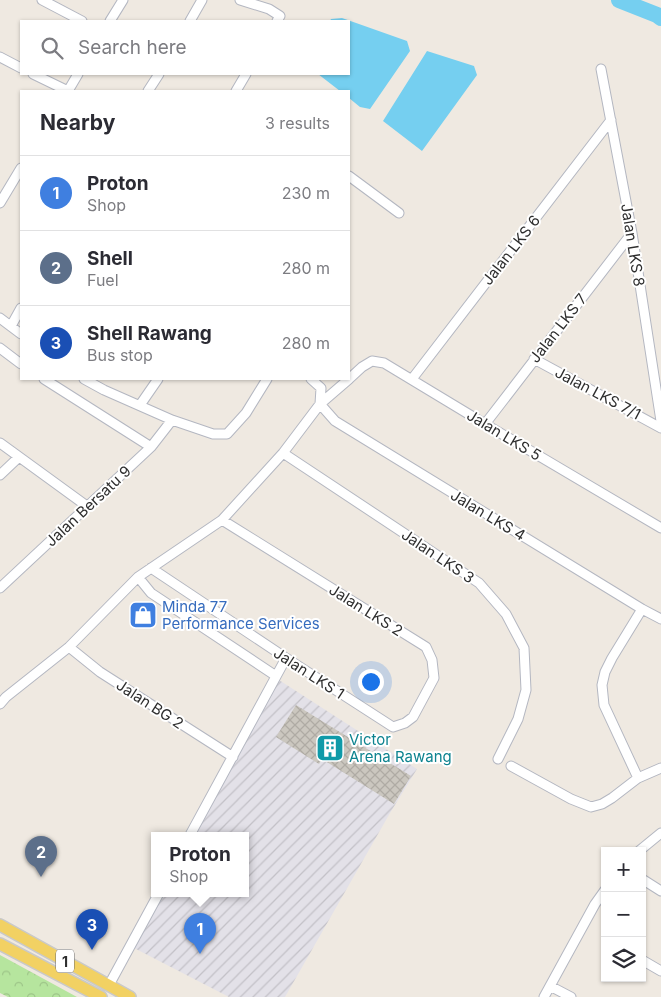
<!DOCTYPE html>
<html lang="en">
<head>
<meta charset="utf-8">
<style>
	:root { --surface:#fff; --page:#f2f2f3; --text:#2b2b33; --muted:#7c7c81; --line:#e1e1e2; --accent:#4264fb }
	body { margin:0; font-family:Inter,sans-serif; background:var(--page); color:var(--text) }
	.controls { position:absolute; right:15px; bottom:15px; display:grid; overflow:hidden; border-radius:0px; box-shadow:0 1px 4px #0004 }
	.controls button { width:45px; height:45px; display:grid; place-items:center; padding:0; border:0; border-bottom:1px solid var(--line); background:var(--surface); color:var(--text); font:25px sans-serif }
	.you { position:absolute; left:370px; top:681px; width:18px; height:18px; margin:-12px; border:4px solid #fff; border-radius:50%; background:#1a73e8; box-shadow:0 0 0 8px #1a73e833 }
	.badge { display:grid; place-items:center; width:32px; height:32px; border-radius:50%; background:var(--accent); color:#fff; font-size:16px; font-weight:700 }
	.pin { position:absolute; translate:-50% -41px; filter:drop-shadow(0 1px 2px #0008) }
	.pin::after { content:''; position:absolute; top:26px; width:18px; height:15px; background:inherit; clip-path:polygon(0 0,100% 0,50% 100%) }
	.popup { position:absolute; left:151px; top:832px; width:98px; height:65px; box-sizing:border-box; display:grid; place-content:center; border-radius:0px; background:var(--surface); filter:drop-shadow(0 1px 4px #0005); font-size:16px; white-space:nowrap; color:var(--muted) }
	.popup b { font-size:19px; color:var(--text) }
	.popup::after { content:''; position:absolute; left:50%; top:100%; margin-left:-10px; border:10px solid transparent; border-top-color:var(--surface) }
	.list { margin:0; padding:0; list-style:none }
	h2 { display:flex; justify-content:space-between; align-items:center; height:65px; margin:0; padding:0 20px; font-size:21px }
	h2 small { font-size:16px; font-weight:400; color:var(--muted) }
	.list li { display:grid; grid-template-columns:32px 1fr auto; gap:15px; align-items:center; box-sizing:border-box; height:75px; padding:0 20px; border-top:1px solid var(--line) }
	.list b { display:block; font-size:19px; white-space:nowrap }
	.list p { margin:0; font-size:16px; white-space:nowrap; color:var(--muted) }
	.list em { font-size:16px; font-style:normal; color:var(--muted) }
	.icon { flex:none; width:28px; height:28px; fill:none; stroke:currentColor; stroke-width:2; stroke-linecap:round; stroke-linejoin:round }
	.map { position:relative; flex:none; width:661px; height:997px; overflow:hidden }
	.search { position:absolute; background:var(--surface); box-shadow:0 1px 4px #0004; left:20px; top:20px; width:330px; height:55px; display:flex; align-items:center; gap:12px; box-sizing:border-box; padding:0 18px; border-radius:0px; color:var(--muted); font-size:19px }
	.panel { position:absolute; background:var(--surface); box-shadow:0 1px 4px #0004; left:20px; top:90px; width:330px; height:290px; border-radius:0px }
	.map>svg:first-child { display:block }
	.industrial { fill:url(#industrial-furrows) }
	.park { fill:url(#park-crowns) }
	.water { fill:#75cff0 }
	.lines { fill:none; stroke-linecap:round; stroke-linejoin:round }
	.river { stroke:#75cff0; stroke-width:16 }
	.building { fill:url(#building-cross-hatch) }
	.minor-casing { stroke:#b4b7c1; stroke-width:11 }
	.major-casing { stroke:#c9c9c9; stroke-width:14 }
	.minor { stroke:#fff; stroke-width:9 }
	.major { stroke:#f2d163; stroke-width:11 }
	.labels { text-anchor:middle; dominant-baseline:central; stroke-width:4; stroke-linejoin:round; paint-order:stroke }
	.shield { fill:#fff; stroke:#6d6d6d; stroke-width:1 }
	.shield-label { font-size:14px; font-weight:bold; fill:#2e2e2e }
	.street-label { font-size:15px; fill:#2e2e2e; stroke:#fff }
	.shop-label { font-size:15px; fill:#366cbe; stroke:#fff; text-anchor:start }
	.culture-label { font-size:15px; fill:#0d838f; stroke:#fff; text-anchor:start }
</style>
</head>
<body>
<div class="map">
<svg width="661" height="997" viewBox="0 0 661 997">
	<defs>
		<pattern id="industrial-furrows" width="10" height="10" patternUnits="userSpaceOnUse" patternTransform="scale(1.25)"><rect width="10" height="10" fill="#e3e1e8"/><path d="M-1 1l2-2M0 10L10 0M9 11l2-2" fill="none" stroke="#c3c1c7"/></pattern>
		<pattern id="park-crowns" width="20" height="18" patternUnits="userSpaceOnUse" patternTransform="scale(1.25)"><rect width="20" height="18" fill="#b6e59e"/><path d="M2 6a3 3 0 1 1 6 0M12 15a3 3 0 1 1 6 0" fill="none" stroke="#9dc588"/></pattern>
		<pattern id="building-cross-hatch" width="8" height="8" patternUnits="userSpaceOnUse" patternTransform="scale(1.25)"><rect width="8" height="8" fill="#cbc7bf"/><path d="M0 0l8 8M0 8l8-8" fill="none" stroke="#afaba4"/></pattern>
	</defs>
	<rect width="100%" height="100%" fill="#efe9e1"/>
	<path class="industrial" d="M279,680L417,769L390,813L285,997H229L134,948L164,893H245V835H195Z"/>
	<path class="park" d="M0,955L77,997H8L0,993Z"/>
	<path class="water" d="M342,18L407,41L410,51L370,109L360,107L349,98V91H340L318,74H349V21H330L331,19Z
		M427,51L474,66L477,75L422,151L383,121Z"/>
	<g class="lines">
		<path class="river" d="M619,0L657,15L661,18"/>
	</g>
	<path class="building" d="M296,705L411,776L394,804L322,759L319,764L276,737Z"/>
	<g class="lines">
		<defs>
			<path id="minor" d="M42,0L82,21
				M240,0L269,9L280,16L277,21
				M110,21L123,0
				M190,21L202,0
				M0,57L21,68
				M601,69L632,233L661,421
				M33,74L68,91
				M68,91L78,74
				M148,91L159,74
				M236,91L246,74
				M349,176L399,213
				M0,203L21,168
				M0,318L21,334
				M11,326L21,308
				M0,348L21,364
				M534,359L661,428
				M44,379L151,447
				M84,379L104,390L172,420L213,434H227L246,413L267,379
				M311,379L321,388L320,404
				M349,379L362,367L372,361L384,363L485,424L661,528
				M412,379L611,120
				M320,404L335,421L642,609L661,619
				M140,405L158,379
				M485,424L632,233
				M0,443L88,507
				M283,453L479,583L506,614L524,648L526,690L518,719L498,759
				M0,475L19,457
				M151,568L286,658L393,727L405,723L413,717L434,678L432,660L426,647L222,520
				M138,577L151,593L276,676
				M0,588L151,447L172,420
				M69,647L100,672L233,757
				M0,704L6,697L69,647L138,577L222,520L283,453L320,404L349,379
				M511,766L571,799L591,807L602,804L612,798L638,778L661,768
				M638,778L604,705L602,685L605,672L612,658L642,609
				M190,835L286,658
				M639,851L661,833
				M642,879L661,891
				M642,960L661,971
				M109,985L159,893
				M550,986L571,997
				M544,997L595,904L605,890"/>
			<path id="major" d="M0,925L130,997
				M0,944L101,997"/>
		</defs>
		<use href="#minor" class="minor-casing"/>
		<use href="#major" class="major-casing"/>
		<use href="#minor" class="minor"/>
		<use href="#major" class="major"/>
	</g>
	<defs>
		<symbol id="shop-square" viewBox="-11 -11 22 22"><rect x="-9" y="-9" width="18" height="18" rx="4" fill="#3f7fe0" stroke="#fff"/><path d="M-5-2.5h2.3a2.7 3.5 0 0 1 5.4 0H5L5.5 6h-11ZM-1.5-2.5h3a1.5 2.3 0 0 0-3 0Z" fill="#fff"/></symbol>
		<symbol id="building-square" viewBox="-11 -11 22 22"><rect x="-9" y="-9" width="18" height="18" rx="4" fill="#0f9aa8" stroke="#fff"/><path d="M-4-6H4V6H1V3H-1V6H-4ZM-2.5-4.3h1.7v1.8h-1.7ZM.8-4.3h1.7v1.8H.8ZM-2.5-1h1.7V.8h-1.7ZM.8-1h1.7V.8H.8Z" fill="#fff"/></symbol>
	</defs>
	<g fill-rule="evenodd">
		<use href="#shop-square" x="127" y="599" width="32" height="32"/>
		<use href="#building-square" x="314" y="732" width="32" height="32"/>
	</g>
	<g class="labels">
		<rect class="shield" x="56" y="949.5" width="18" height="23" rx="4"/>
		<g class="shield-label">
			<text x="65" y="961">1</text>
		</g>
		<g class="street-label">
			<text transform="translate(633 245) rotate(81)">Jalan LKS 8</text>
			<text transform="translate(511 250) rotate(-52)">Jalan LKS 6</text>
			<text transform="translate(558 328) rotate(-52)">Jalan LKS 7</text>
			<text transform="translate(598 393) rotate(28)">Jalan LKS 7/1</text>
			<text transform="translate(504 435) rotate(31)">Jalan LKS 5</text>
			<text transform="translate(88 506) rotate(-43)">Jalan Bersatu 9</text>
			<text transform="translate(488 515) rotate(31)">Jalan LKS 4</text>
			<text transform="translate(438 556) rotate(34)">Jalan LKS 3</text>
			<text transform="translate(366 610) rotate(32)">Jalan LKS 2</text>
			<text transform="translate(309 673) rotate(33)">Jalan LKS 1</text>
			<text transform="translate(150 704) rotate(33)">Jalan BG 2</text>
		</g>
		<g class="shop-label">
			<text x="162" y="606">Minda 77<tspan x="162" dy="17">Performance Services</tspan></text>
		</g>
		<g class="culture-label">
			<text x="349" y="739">Victor<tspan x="349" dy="17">Arena Rawang</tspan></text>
		</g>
	</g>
</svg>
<div class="controls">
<button>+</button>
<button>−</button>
<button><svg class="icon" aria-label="layers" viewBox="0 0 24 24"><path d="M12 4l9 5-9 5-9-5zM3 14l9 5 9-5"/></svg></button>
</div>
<div class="you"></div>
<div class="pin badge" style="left:200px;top:954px;background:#3f7fe0">1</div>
<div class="popup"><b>Proton</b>Shop</div>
<div class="pin badge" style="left:41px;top:877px;background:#5c6f8a">2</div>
<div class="pin badge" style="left:92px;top:950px;background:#1a4fb4">3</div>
<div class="search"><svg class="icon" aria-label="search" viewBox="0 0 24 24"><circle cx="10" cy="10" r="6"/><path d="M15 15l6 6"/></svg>Search here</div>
<section class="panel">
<h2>Nearby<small>3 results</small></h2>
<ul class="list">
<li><span class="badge" style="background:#3f7fe0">1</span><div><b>Proton</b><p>Shop</p></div><em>230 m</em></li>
<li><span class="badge" style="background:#5c6f8a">2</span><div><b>Shell</b><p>Fuel</p></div><em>280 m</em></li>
<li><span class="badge" style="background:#1a4fb4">3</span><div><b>Shell Rawang</b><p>Bus stop</p></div><em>280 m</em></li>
</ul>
</section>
</div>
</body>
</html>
